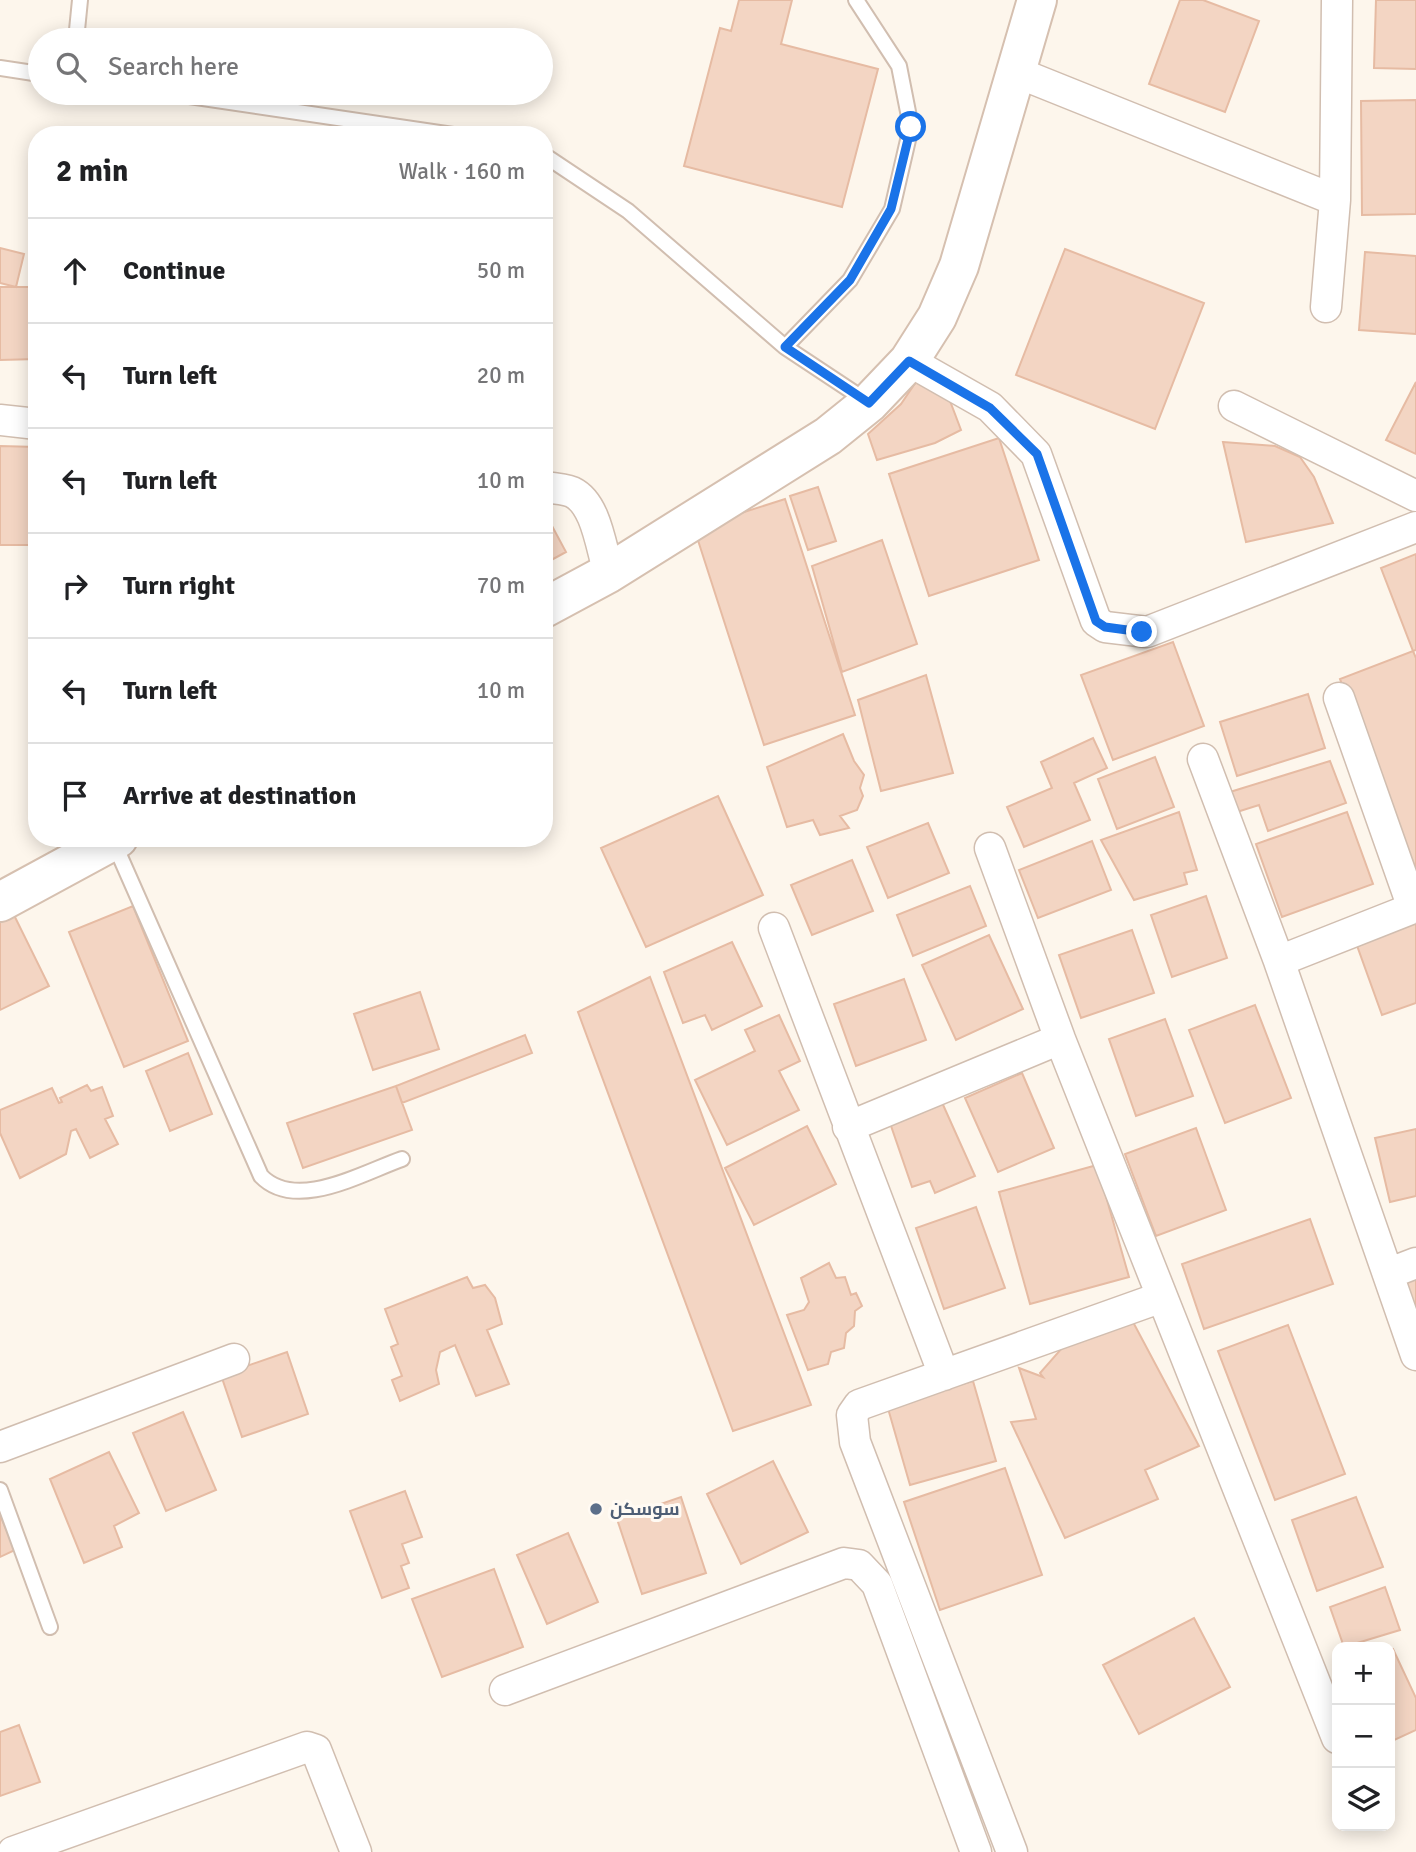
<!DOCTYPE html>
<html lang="en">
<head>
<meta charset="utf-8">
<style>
	:root { --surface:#fff; --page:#f6f6f6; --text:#202124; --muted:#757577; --line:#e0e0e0 }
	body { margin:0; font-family:Signika,Cairo,sans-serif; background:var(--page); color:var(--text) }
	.controls { position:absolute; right:21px; bottom:21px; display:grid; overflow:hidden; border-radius:14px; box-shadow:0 4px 18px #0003 }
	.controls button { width:63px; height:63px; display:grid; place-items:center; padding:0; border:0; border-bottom:2px solid var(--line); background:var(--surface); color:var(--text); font:35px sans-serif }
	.stop { position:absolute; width:21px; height:21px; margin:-16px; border:5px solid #1a73e8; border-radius:50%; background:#fff }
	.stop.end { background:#1a73e8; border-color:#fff; box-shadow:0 2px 7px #0008 }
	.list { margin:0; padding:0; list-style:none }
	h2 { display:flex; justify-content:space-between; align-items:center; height:91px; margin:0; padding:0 28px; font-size:30px }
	h2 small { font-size:23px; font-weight:400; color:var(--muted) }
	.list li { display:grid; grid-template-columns:46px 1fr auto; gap:21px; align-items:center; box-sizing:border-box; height:105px; padding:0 28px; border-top:2px solid var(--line) }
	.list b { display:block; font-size:26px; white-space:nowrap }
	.list em { font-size:23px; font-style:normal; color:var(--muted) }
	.icon { flex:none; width:38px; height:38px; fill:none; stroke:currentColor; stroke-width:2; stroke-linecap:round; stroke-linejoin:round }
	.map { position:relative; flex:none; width:1416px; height:1852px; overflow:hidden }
	.search { position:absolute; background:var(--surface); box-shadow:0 4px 18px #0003; left:28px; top:28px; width:525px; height:77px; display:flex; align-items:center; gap:18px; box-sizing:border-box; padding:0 24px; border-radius:38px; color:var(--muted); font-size:26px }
	.panel { position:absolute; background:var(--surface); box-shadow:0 4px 18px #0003; left:28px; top:126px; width:525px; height:721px; border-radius:28px }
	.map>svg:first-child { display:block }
	.building { fill:#f3d5c3; stroke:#e6bba3; stroke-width:2 }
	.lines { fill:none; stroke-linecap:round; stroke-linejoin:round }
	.service-casing { stroke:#d1beb0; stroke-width:18 }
	.minor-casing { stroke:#d1beb0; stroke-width:33 }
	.secondary-casing { stroke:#d6c0b0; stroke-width:42 }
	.service { stroke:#fff; stroke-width:14 }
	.minor { stroke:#fff; stroke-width:30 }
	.secondary { stroke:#fff; stroke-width:38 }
	.route { stroke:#1a73e8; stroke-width:9 }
	.service-dot { fill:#5c6f8a; stroke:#fffaf3; stroke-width:2.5 }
	.labels { text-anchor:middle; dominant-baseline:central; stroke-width:6; stroke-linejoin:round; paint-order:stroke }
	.service-label { font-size:18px; font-weight:bold; fill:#4e5e75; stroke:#fffaf3; text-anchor:start }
</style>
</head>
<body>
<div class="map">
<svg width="1416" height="1852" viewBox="0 0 1416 1852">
	<rect width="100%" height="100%" fill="#fdf6ec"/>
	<path class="building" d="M739,0H792L781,44L878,69L842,207L684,166L720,28L731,31Z
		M1180,0H1203L1259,21L1225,112L1149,84Z
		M1376,0H1416V69L1374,68Z
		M1416,100V214L1362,215L1361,101Z
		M0,248L24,254L16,287L0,283Z
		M1065,249L1204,303L1155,429L1016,375Z
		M1365,252L1416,256V334L1359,330Z
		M0,287H37V359L0,360Z
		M918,379L950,401L961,430L935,443L877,460L868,434L901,404Z
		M1416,382V454L1386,440Z
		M999,438L1039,560L929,596L889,474Z
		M1223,442L1275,446L1300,457L1314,477L1333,523L1246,542Z
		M0,446L37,447V545H0Z
		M818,487L836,541L808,550L790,496Z
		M785,499L855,715L764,745L694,528Z
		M544,511L566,552L544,564Z
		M882,540L917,644L842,672L812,566Z
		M1416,554V650L1413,651L1381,568Z
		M1173,642L1204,726L1113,760L1081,675Z
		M1413,651L1416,658V878L1340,679Z
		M926,675L953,773L881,791L858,700Z
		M1308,694L1325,748L1237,776L1220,722Z
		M843,734L854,761L864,775L860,788L863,796L857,810L840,816L849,828L820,835L813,820L787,827L767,767Z
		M1093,738L1107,768L1074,783L1090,820L1024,847L1007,807L1052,788L1041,762Z
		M1155,757L1174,807L1117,829L1098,779Z
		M1330,761L1346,803L1268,831L1259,805L1237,812L1230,792Z
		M718,796L763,895L646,947L601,848Z
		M1179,812L1197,870L1184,873L1187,884L1134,900L1101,840Z
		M1347,812L1373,884L1282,917L1256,844Z
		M928,823L949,873L888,898L867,847Z
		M1092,841L1111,890L1038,918L1019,870Z
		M852,860L873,911L812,935L791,885Z
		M970,886L986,926L913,956L897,915Z
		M1206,896L1227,958L1172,977L1151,915Z
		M133,906L188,1041L124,1067L69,932Z
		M11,909L49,986L0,1010V914Z
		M1416,919V1003L1382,1015L1355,940Z
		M1132,930L1154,993L1081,1018L1059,955Z
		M989,935L1023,1009L956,1040L922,965Z
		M732,942L762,1006L712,1030L705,1015L683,1023L664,972Z
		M650,977L811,1405L733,1431L578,1012Z
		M904,979L926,1040L856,1066L834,1004Z
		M420,992L439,1049L373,1070L354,1014Z
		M1255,1005L1291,1098L1225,1123L1189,1030Z
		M779,1015L800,1061L779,1071L799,1110L727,1145L695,1080L755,1051L745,1030Z
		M1165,1019L1193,1096L1136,1116L1109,1039Z
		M525,1035L532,1053L402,1103L396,1086Z
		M188,1053L212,1114L170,1131L146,1071Z
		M1022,1073L1054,1148L998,1172L965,1098Z
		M87,1085L91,1091L102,1087L113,1116L105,1119L118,1144L90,1158L76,1129L71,1131L66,1154L20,1178L0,1133V1110L52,1088L59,1103L62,1102L60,1098Z
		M396,1086L412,1130L303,1168L287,1123Z
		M940,1098L975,1176L935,1193L930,1181L912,1187L889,1120Z
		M807,1126L836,1184L754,1225L725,1168Z
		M1196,1128L1226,1210L1156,1236L1125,1154Z
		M1416,1129V1196L1390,1202L1375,1138Z
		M1097,1165L1129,1277L1030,1304L999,1192Z
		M976,1207L1005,1288L944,1309L916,1228Z
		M1310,1219L1333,1284L1204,1329L1182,1264Z
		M829,1263L836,1278L845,1277L851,1295L856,1293L862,1306L855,1311L854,1326L846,1333L844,1348L831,1352L828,1364L808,1370L787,1315L804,1310L809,1302L801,1278Z
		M1416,1269V1321L1398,1276Z
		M467,1277L473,1288L485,1285L495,1298L502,1324L487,1330L509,1384L476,1396L455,1345L440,1352L436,1370L439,1384L400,1401L392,1380L402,1376L391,1347L398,1344L385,1309Z
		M1133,1322L1199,1446L1145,1470L1158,1499L1065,1538L1011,1422L1036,1419L1019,1368L1043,1377L1040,1373L1062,1348Z
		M1288,1325L1345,1474L1275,1500L1218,1351Z
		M287,1352L308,1414L242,1437L221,1375Z
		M973,1381L996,1461L910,1485L887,1405Z
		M183,1412L216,1490L166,1511L133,1433Z
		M109,1452L139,1513L114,1526L122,1547L84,1563L50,1479Z
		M773,1461L808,1532L741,1564L707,1494Z
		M1005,1468L1042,1575L940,1610L904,1502Z
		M405,1491L422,1537L402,1544L409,1563L401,1566L409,1588L382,1598L350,1511Z
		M681,1497L706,1573L642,1594L617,1519Z
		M1356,1497L1383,1567L1317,1591L1292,1520Z
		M0,1515L15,1550L0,1557Z
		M568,1533L598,1602L547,1624L517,1555Z
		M494,1569L523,1647L442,1677L412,1599Z
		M1385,1587L1400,1630L1344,1647L1330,1607Z
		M1194,1618L1230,1687L1139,1734L1103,1665Z
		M1393,1649L1416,1698V1730L1390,1742V1650Z
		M19,1725L40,1782L0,1796V1732Z"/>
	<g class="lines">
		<defs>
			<path id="service" d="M76,40L80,0
				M0,68L40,74
				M169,93L453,135
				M544,155L628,211L785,347L868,402
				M785,347L850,280L892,209L911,127L899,66L856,0
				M114,843L261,1176C296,1212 362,1173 402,1159
				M0,1490L50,1627"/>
			<path id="minor" d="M1016,72L1335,200
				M1326,307L1335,200L1337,0
				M909,361L990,407L1036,454L1096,621L1105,627L1147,632L1416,527
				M1234,406L1416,496
				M0,420L37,424
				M544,487C553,488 564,489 572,492C597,504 601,549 609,573
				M1339,698L1413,908
				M1203,759L1279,961L1416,1355
				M990,848L1060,1039L1337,1738
				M774,928L944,1375
				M1279,961L1416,907
				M848,1127L1060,1039
				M1390,1273L1416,1263
				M0,1447L234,1359
				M505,1690L844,1563L859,1565L877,1584L976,1852
				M13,1852L307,1747L316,1750L356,1852
				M1012,1852L855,1442L852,1415L859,1405L1162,1297"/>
			<path id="secondary" d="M544,608L609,573L828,436L869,403L909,361L937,317L959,266L1037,0
				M0,902L118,838"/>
		</defs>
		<use href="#service" class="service-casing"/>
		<use href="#minor" class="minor-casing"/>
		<use href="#secondary" class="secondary-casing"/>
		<use href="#service" class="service"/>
		<use href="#minor" class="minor"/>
		<use href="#secondary" class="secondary"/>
	</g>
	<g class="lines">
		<path class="route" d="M911,127L891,209L850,280L785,347L869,403L909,361L990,408L1037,454L1096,621L1105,627L1142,632"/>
	</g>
	<circle class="service-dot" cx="596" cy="1509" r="7"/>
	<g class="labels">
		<g class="service-label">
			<text x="610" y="1509">سوسكن</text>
		</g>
	</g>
</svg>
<div class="controls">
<button>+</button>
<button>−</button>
<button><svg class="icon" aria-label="layers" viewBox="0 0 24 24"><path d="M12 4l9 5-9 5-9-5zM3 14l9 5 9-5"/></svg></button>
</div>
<div class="stop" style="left:911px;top:127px"></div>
<div class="stop end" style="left:1142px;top:632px"></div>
<div class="search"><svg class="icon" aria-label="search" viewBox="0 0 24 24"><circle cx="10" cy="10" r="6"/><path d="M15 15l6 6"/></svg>Search here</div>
<section class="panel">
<h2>2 min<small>Walk · 160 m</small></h2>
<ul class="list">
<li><svg class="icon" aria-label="ahead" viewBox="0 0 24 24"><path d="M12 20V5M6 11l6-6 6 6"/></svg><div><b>Continue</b></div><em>50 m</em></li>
<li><svg class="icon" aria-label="left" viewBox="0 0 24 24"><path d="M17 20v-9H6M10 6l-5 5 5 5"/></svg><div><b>Turn left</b></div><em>20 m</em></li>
<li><svg class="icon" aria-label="left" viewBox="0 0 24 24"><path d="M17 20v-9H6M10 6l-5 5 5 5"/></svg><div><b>Turn left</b></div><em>10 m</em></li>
<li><svg class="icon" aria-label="right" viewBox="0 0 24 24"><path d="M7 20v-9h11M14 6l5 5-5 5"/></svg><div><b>Turn right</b></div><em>70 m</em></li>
<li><svg class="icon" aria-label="left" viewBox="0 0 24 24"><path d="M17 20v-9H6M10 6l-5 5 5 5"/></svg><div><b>Turn left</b></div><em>10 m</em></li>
<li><svg class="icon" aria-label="arrive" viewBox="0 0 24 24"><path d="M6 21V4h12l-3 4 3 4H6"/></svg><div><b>Arrive at destination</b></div></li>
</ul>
</section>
</div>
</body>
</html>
